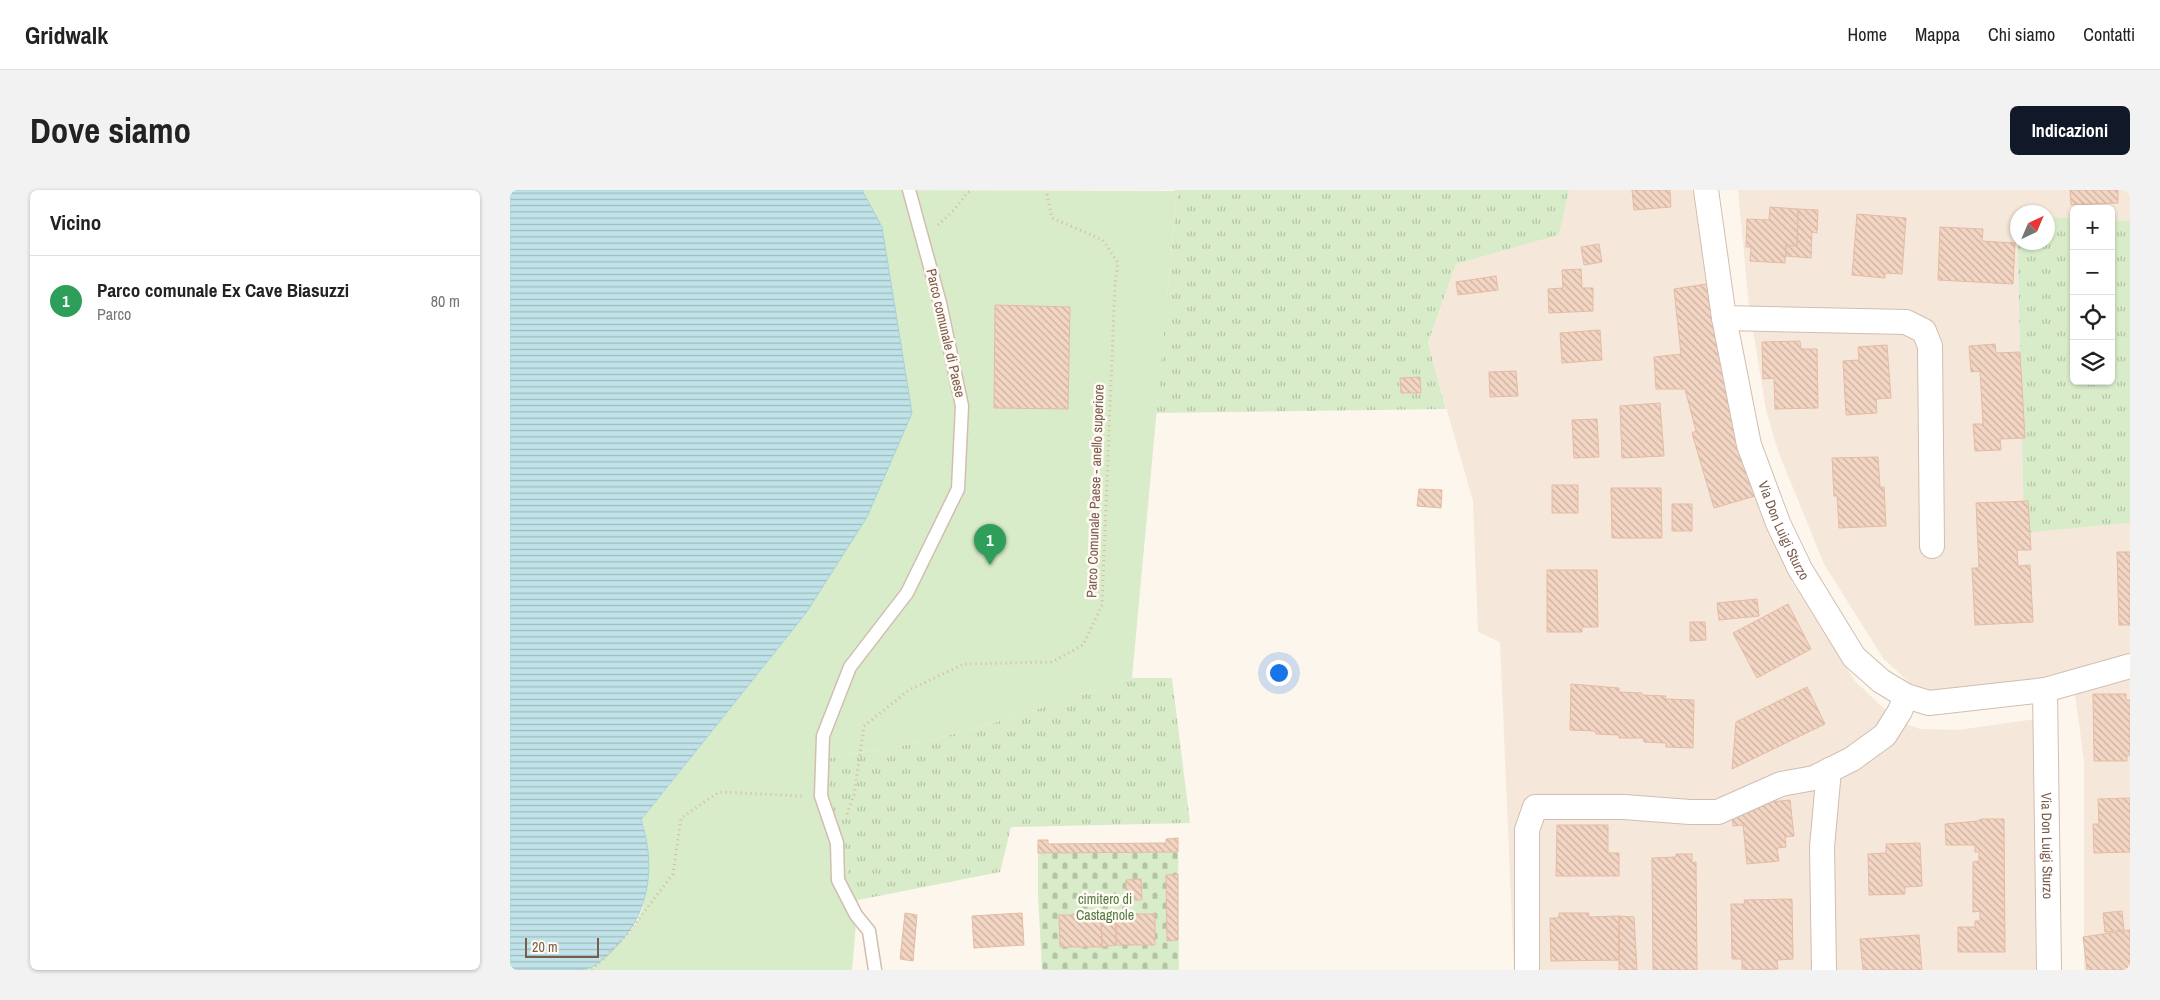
<!DOCTYPE html>
<html lang="it">
<head>
<meta charset="utf-8">
<style>
	:root { --surface:#fff; --page:#f2f2f2; --text:#222; --muted:#767676; --line:#e0e0e0; --accent:#111827 }
	body { margin:0; font-family:"Archivo Narrow",sans-serif; background:var(--page); color:var(--text) }
	.controls { position:absolute; right:15px; top:15px; display:grid; overflow:hidden; border-radius:8px; box-shadow:0 1px 4px #0004 }
	.controls button { width:45px; height:45px; display:grid; place-items:center; padding:0; border:0; border-bottom:1px solid var(--line); background:var(--surface); color:var(--text); font:25px sans-serif }
	.compass { position:absolute; left:1500px; top:15px; width:45px; height:45px; border-radius:50%; background:var(--surface); box-shadow:0 1px 4px #0004; rotate:44deg }
	.scale { position:absolute; left:15px; bottom:12px; width:74px; box-sizing:border-box; padding-left:5px; border:2px solid #7a5c4d; border-top:0; font-size:14px; line-height:18px; white-space:nowrap; color:#7a5c4d; -webkit-text-stroke:4px #fffaf3; paint-order:stroke }
	.you { position:absolute; left:768px; top:482px; width:18px; height:18px; margin:-12px; border:4px solid #fff; border-radius:50%; background:#1a73e8; box-shadow:0 0 0 8px #1a73e833 }
	.badge { display:grid; place-items:center; width:32px; height:32px; border-radius:50%; background:var(--accent); color:#fff; font-size:16px; font-weight:700 }
	.pin { position:absolute; translate:-50% -41px; filter:drop-shadow(0 1px 2px #0008) }
	.pin::after { content:''; position:absolute; top:26px; width:18px; height:15px; background:inherit; clip-path:polygon(0 0,100% 0,50% 100%) }
	.list { margin:0; padding:0; list-style:none }
	h2 { display:flex; justify-content:space-between; align-items:center; height:65px; margin:0; padding:0 20px; font-size:21px }
	h2 small { font-size:16px; font-weight:400; color:var(--muted) }
	.list li { display:grid; grid-template-columns:32px 1fr auto; gap:15px; align-items:center; box-sizing:border-box; height:90px; padding:0 20px; border-top:1px solid var(--line) }
	.list b { display:block; font-size:19px; white-space:nowrap }
	.list p { margin:0; font-size:16px; white-space:nowrap; color:var(--muted) }
	.list em { font-size:16px; font-style:normal; color:var(--muted) }
	.icon { flex:none; width:28px; height:28px; fill:none; stroke:currentColor; stroke-width:2; stroke-linecap:round; stroke-linejoin:round }
	.map { position:relative; flex:none; width:1620px; height:780px; overflow:hidden; border-radius:8px }
	header { display:flex; align-items:center; gap:30px; box-sizing:border-box; height:70px; padding:0 25px; background:var(--surface); border-bottom:1px solid var(--line) }
	header strong { font-size:24px }
	nav { display:flex; gap:28px; margin-inline-start:auto; font-size:18px }
	.intro { display:flex; align-items:center; justify-content:space-between; box-sizing:border-box; height:120px; padding:0 30px }
	h1 { margin:0; font-size:35px }
	.button { padding:12px 22px; border-radius:8px; background:var(--accent); color:#fff; font-size:18px; font-weight:700 }
	main { display:flex; gap:30px; padding:0 30px }
	aside { flex:1; background:var(--surface); border-radius:8px; box-shadow:0 1px 4px #0004 }
	.map>svg:first-child { display:block }
	.residential { fill:#f5e8da }
	.grass { fill:url(#grass-tufts) }
	.cemetery { fill:url(#cemetery-stones) }
	.park { fill:#d8ecc9 }
	.water { fill:url(#water-rules); stroke:#a5d3da }
	.building { fill:url(#building-back-hatch); stroke:#e6bba3 }
	.lines { fill:none; stroke-linecap:round; stroke-linejoin:round }
	.service-casing { stroke:#d1beb0; stroke-width:15 }
	.minor-casing { stroke:#d1beb0; stroke-width:26 }
	.path { stroke:#d9b8a5; stroke-width:3; stroke-dasharray:1 4; stroke-linecap:butt }
	.service { stroke:#fff; stroke-width:12 }
	.minor { stroke:#fff; stroke-width:24 }
	.labels { text-anchor:middle; dominant-baseline:central; stroke-width:5; stroke-linejoin:round; paint-order:stroke }
	.street-label { font-size:14px; fill:#7a5c4d; stroke:#fffaf3 }
	.park-label { font-size:14px; fill:#537a41; stroke:#fffaf3 }
</style>
</head>
<body>
<header>
<strong>Gridwalk</strong>
<nav><a>Home</a><a>Mappa</a><a>Chi siamo</a><a>Contatti</a></nav>
</header>
<div class="intro"><h1>Dove siamo</h1><a class="button">Indicazioni</a></div>
<main>
<aside>
<h2>Vicino<small></small></h2>
<ul class="list">
<li><span class="badge" style="background:#2e9e5b">1</span><div><b>Parco comunale Ex Cave Biasuzzi</b><p>Parco</p></div><em>80 m</em></li>
</ul>
</aside>
<div class="map">
<svg width="1620" height="780" viewBox="0 0 1620 780">
	<defs>
		<pattern id="grass-tufts" width="24" height="20" patternUnits="userSpaceOnUse" patternTransform="scale(1.25)"><rect width="24" height="20" fill="#d8ecc9"/><path d="M3 7l-1-3M5 7V3M7 7l1-3M15 17l-1-3M17 17v-4M19 17l1-3" fill="none" stroke="#b4c2a5"/></pattern>
		<pattern id="cemetery-stones" width="16" height="16" patternUnits="userSpaceOnUse" patternTransform="scale(1.25)"><rect width="16" height="16" fill="#d8ecc9"/><path d="M2 7V4a2 2 0 0 1 4 0v3zM10 15v-3a2 2 0 0 1 4 0v3z" fill="#b4c2a5"/></pattern>
		<pattern id="water-rules" width="6" height="5" patternUnits="userSpaceOnUse" patternTransform="scale(1.25)"><rect width="6" height="5" fill="#bfe3e8"/><path d="M0 2.5h6" fill="none" stroke="#a0bbbe"/></pattern>
		<pattern id="building-back-hatch" width="6" height="6" patternUnits="userSpaceOnUse" patternTransform="scale(1.25)"><rect width="6" height="6" fill="#f3d5c3"/><path d="M-1 5l2 2M0 0l6 6M5-1l2 2" fill="none" stroke="#cab0a1"/></pattern>
	</defs>
	<rect width="100%" height="100%" fill="#fdf6ec"/>
	<path class="residential" d="M1059,0H1191L1233,272L1282,392L1345,491L1386,530L1410,539L1447,540L1525,529L1537,780H1004L990,452L968,442L963,311L918,154L946,74L1049,45Z
		M1228,0H1620V31L1601,30V19H1564V28L1538,27V22H1508L1507,26L1514,343L1620,333V780H1574V571L1565,504L1417,503L1407,500L1373,468L1314,374L1268,261L1256,220L1239,116Z"/>
	<path class="grass" d="M663,0H1059L1049,45L946,74L918,153L936,219L646,223L667,2Z
		M1507,25L1508,52H1538V27L1564,28V191H1601V30L1620,31V333L1514,343Z
		M622,488H662L680,633L501,637L490,682L348,710L304,589L314,569L418,551L501,528Z"/>
	<path class="cemetery" d="M668,648L669,780H532L528,706V650H538V654L656,653V649Z"/>
	<path class="park" d="M352,0L667,1L622,488L501,528L418,551L314,569L304,589L348,710L342,780H76C98,769 130,738 134,712C137,688 134,662 134,639L131,631L296,423L357,327L356,6Z"/>
	<path class="water" d="M0,0H352L372,37L402,223L357,327L296,423L131,630C147,677 139,727 102,761C95,768 86,776 77,779C70,780 61,780 54,780C36,780 18,780 0,780Z"/>
	<path class="building" d="M1122,0H1160L1161,17L1124,20Z
		M1560,0H1608V13L1561,15Z
		M1260,17L1288,19L1287,56L1276,55L1275,73L1240,71L1241,57H1236L1237,29L1259,30Z
		M1288,19L1308,20L1307,43L1302,42L1301,68L1276,66V55L1287,56Z
		M1347,24L1396,28L1392,84L1375,83V88L1342,85Z
		M1430,37L1473,39L1472,51L1505,53L1503,94L1428,90Z
		M1089,54L1092,72L1074,75L1071,57Z
		M1071,79L1072,98H1083V121L1039,123L1038,99L1053,98L1052,80Z
		M986,86L988,100L948,105L946,92Z
		M1203,93L1245,306L1204,318L1182,243L1186,241L1175,199H1146L1144,167L1171,164L1164,99Z
		M485,115L560,117L558,219L484,218Z
		M1090,140L1092,170L1052,173L1050,143Z
		M1290,151L1291,159H1307L1308,218L1265,219L1264,188L1253,189L1252,152Z
		M1485,154L1486,163L1510,162L1515,248L1490,249L1491,260L1465,261L1463,234H1473L1470,181L1461,182L1459,156Z
		M1377,155L1381,208L1366,209L1367,223L1336,225L1333,171L1349,170L1348,157Z
		M1006,181L1008,206L980,207L979,182Z
		M910,187L911,203H891L890,188Z
		M1150,213L1154,266L1112,268L1110,216Z
		M1087,229L1089,267L1064,268L1062,230Z
		M1368,267L1370,297H1374L1376,336L1329,338L1327,306H1324L1322,268Z
		M1042,295H1068V323H1042Z
		M1101,298H1151L1152,348H1102Z
		M909,299L932,300L931,318L907,316Z
		M1518,311L1521,360H1507L1508,376L1520,375L1523,432L1465,435L1462,378H1469L1466,313Z
		M1162,314H1182V341H1162Z
		M1607,362H1620V435H1609Z
		M1037,380H1087L1088,437H1072V442H1037Z
		M1247,409L1249,426L1209,430L1207,413Z
		M1278,414L1301,459L1247,488L1223,443Z
		M1180,432H1195L1196,450L1180,451Z
		M1061,494L1109,498V502L1132,503V505L1156,506L1155,509L1184,510L1183,558L1156,557V553L1134,552L1133,548H1109V545L1086,544L1085,541L1060,540Z
		M1297,497L1315,534L1222,579L1226,532Z
		M1583,504H1616V510H1620V565H1617V571H1584Z
		M1620,608V662L1584,663L1583,634H1589L1588,609Z
		M1280,610L1284,646L1275,647L1276,657L1267,658L1269,671L1237,674L1233,635L1223,636L1221,616Z
		M1471,629H1494L1495,762H1448V737H1465V731H1470V721L1463,722V672L1469,671V662H1465V655H1436L1435,634L1468,631Z
		M1047,635H1098V663H1109V686H1046Z
		M668,648V662L528,663V650H538V654L656,653V649Z
		M1410,653L1412,696L1395,697V704L1359,705L1358,664L1376,663V654Z
		M1166,664H1182V673L1186,672L1187,780H1143L1142,668L1166,667Z
		M668,684V750L657,751L656,685Z
		M631,689L632,710H616V690Z
		M1282,709L1283,769L1267,770L1268,779L1232,780V769H1222L1221,714H1235L1234,710Z
		M1612,721L1614,740L1595,742L1593,723Z
		M395,723L407,725L403,771L390,769Z
		M512,723L514,755L464,758L462,726Z
		M1049,723H1079L1078,727L1109,726V770L1041,771L1040,728H1049Z
		M606,724H645V755H606Z
		M606,724V755L592,757L591,725Z
		M549,725H591L592,757H550Z
		M1109,726L1124,727L1127,780H1109Z
		M1620,740V780H1577L1573,747Z
		M1409,745L1412,780H1353L1350,749Z"/>
	<g class="lines">
		<defs>
			<path id="service" d="M365,780L359,741L346,725L328,690L327,653L311,606L313,546L340,477L397,403L448,299L452,216L430,113L399,0"/>
			<g id="minor">
				<path id="s1" d="M1196,0L1214,128L1239,255L1268,333L1290,379L1344,467L1371,491L1396,506L1419,513L1535,500L1539,780"/>
				<path d="M1214,128L1396,132L1414,141L1420,156L1422,356"/>
				<path d="M1535,500L1620,476"/>
				<path d="M1017,780V640L1025,617H1114L1180,622H1208L1271,594L1304,588L1342,569L1375,545L1390,521L1396,506"/>
				<path d="M1314,780L1312,657L1319,580"/>
			</g>
		</defs>
		<use href="#service" class="service-casing"/>
		<use href="#minor" class="minor-casing"/>
		<path class="path" d="M428,35L444,20L457,3L462,0
			M337,624L344,605L354,536L399,500L454,474L542,472L573,455L592,415L605,94L608,73L593,50L542,28L536,0
			M82,780L118,743L163,684L171,628L209,602L293,606"/>
		<use href="#service" class="service"/>
		<use href="#minor" class="minor"/>
	</g>
	<g class="labels">
		<g class="street-label">
			<text transform="translate(436 143) rotate(77)">Parco comunale di Paese</text>
			<text transform="translate(585 301) rotate(-88)">Parco Comunale Paese - anello superiore</text>
			<text stroke="none"><textPath href="#s1" startOffset="351">Via Don Luigi Sturzo</textPath></text>
			<text stroke="none"><textPath href="#s1" startOffset="858">Via Don Luigi Sturzo</textPath></text>
		</g>
		<g class="park-label">
			<text x="595" y="709">cimitero di<tspan x="595" dy="16">Castagnole</tspan></text>
		</g>
	</g>
</svg>
<div class="controls">
<button>+</button>
<button>−</button>
<button><svg class="icon" aria-label="locate" viewBox="0 0 24 24"><circle cx="12" cy="12" r="6"/><path d="M12 2v4M12 18v4M2 12h4M18 12h4"/></svg></button>
<button><svg class="icon" aria-label="layers" viewBox="0 0 24 24"><path d="M12 4l9 5-9 5-9-5zM3 14l9 5 9-5"/></svg></button>
</div>
<svg class="compass" viewBox="-18 -18 36 36"><path d="M0-13l5 13h-10z" fill="#e53935"/><path d="M0 13l5-13h-10z" fill="#767676"/></svg>
<div class="scale">20 m</div>
<div class="you"></div>
<div class="pin badge" style="left:480px;top:375px;background:#2e9e5b">1</div>
</div>
</main>
</body>
</html>
